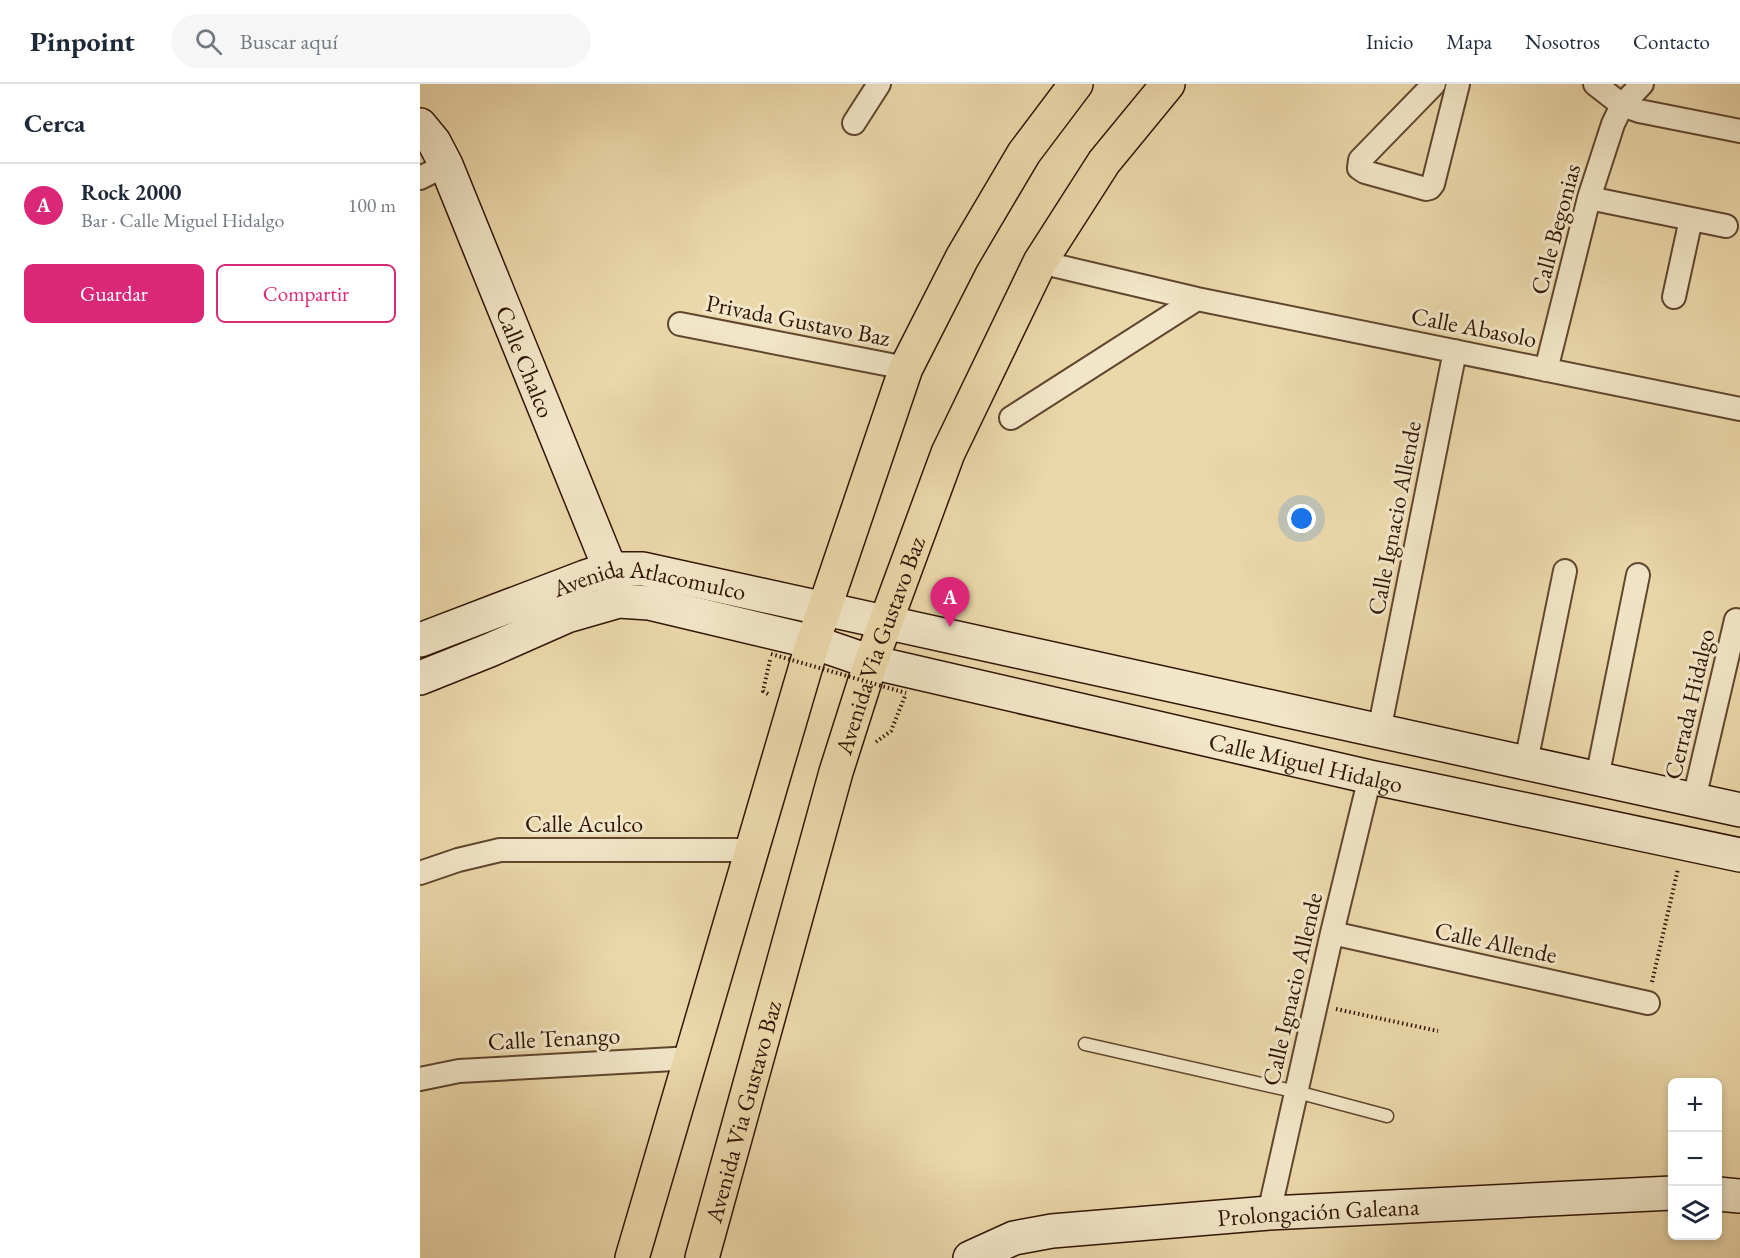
<!DOCTYPE html>
<html lang="es">
<head>
<meta charset="utf-8">
<style>
	:root { --surface:#fff; --page:#f6f6f7; --text:#1f2937; --muted:#747a83; --line:#e0e1e3; --accent:#db2777 }
	body { margin:0; font-family:"EB Garamond",serif; background:var(--page); color:var(--text) }
	.controls { position:absolute; right:18px; bottom:18px; display:grid; overflow:hidden; border-radius:9px; box-shadow:0 3px 9px #0003 }
	.controls button { width:54px; height:54px; display:grid; place-items:center; padding:0; border:0; border-bottom:2px solid var(--line); background:var(--surface); color:var(--text); font:30px sans-serif }
	.you { position:absolute; left:882px; top:435px; width:21px; height:21px; margin:-15px; border:4px solid #fff; border-radius:50%; background:#1a73e8; box-shadow:0 0 0 9px #1a73e833 }
	.badge { display:grid; place-items:center; width:39px; height:39px; border-radius:50%; background:var(--accent); color:#fff; font-size:20px; font-weight:700 }
	.pin { position:absolute; translate:-50% -50px; filter:drop-shadow(0 2px 3px #0008) }
	.pin::after { content:''; position:absolute; top:32px; width:21px; height:18px; background:inherit; clip-path:polygon(0 0,100% 0,50% 100%) }
	.list { margin:0; padding:0; list-style:none }
	h2 { display:flex; justify-content:space-between; align-items:center; height:78px; margin:0; padding:0 24px; font-size:26px }
	h2 small { font-size:20px; font-weight:400; color:var(--muted) }
	.list li { display:grid; grid-template-columns:39px 1fr auto; gap:18px; align-items:center; box-sizing:border-box; height:84px; padding:0 24px; border-top:2px solid var(--line) }
	.list b { display:block; font-size:22px; white-space:nowrap }
	.list p { margin:0; font-size:20px; white-space:nowrap; color:var(--muted) }
	.list em { font-size:20px; font-style:normal; color:var(--muted) }
	.actions { display:flex; gap:12px; padding:18px 24px }
	.actions a { flex:1; padding:14px 0; border:2px solid var(--accent); border-radius:9px; text-align:center; font-size:21px; color:var(--accent) }
	.actions .main { background:var(--accent); color:#fff }
	.icon { flex:none; width:33px; height:33px; fill:none; stroke:currentColor; stroke-width:2; stroke-linecap:round; stroke-linejoin:round }
	.map { position:relative; flex:none; width:1320px; height:1174px; overflow:hidden }
	header { display:flex; align-items:center; gap:36px; box-sizing:border-box; height:84px; padding:0 30px; background:var(--surface); border-bottom:2px solid var(--line) }
	header strong { font-size:28px }
	nav { display:flex; gap:33px; margin-inline-start:auto; font-size:21px }
	.search { width:420px; height:54px; background:var(--page); display:flex; align-items:center; gap:15px; box-sizing:border-box; padding:0 21px; border-radius:33px; color:var(--muted); font-size:22px }
	main { display:flex }
	aside { flex:1; background:var(--surface) }
	.map>svg:first-child { display:block }
	.lines { fill:none; stroke-linecap:round; stroke-linejoin:round }
	.lane-casing { stroke:#60462f; stroke-width:15 }
	.street-casing { stroke:#60462f; stroke-width:26 }
	.secondary-casing { stroke:#311506; stroke-width:36 }
	.primary-casing { stroke:#311506; stroke-width:36 }
	.path { stroke:#311506; stroke-width:4; stroke-dasharray:1.5 3; stroke-linecap:butt }
	.lane { stroke:#f2e6c8; stroke-width:12 }
	.street { stroke:#f2e6c8; stroke-width:22 }
	.secondary { stroke:#f2e6c8; stroke-width:33 }
	.primary { stroke:#ebd8aa; stroke-width:33 }
	.path-bridge { stroke:#311506; stroke-width:4; stroke-dasharray:1.5 3; stroke-linecap:butt }
	.labels { text-anchor:middle; dominant-baseline:central; stroke-width:6; stroke-linejoin:round; paint-order:stroke }
	.street-label { font-size:24px; fill:#311506; stroke:#f2e6c8 }
</style>
</head>
<body>
<header>
<strong>Pinpoint</strong>
<div class="search"><svg class="icon" aria-label="search" viewBox="0 0 24 24"><circle cx="10" cy="10" r="6"/><path d="M15 15l6 6"/></svg>Buscar aquí</div>
<nav><a>Inicio</a><a>Mapa</a><a>Nosotros</a><a>Contacto</a></nav>
</header>
<main>
<aside>
<h2>Cerca<small></small></h2>
<ul class="list">
<li><span class="badge">A</span><div><b>Rock 2000</b><p>Bar · Calle Miguel Hidalgo</p></div><em>100 m</em></li>
</ul>
<div class="actions"><a class="main">Guardar</a><a>Compartir</a></div>
</aside>
<div class="map">
<svg width="1320" height="1174" viewBox="0 0 1320 1174">
	<rect width="100%" height="100%" fill="#ebd8aa"/>
	<filter id="stains"><feTurbulence type="fractalNoise" baseFrequency=".00333" numOctaves="4"/><feColorMatrix values="0 0 0 0 .2 0 0 0 0 .09 0 0 0 0 .02 0 0 0 .5 -.17"/></filter>
	<radialGradient id="worn" r=".72"><stop offset=".6" stop-color="#630" stop-opacity="0"/><stop offset="1" stop-color="#630" stop-opacity=".3"/></radialGradient>
	<g class="lines">
		<defs>
			<path id="lane" d="M665,960L877,1008L967,1032"/>
			<path id="street" d="M1014,0L940,76L939,84L945,88L1006,105L1010,104L1013,100L1038,0
				M1175,0L1202,21L1219,27L1320,47
				M434,39L459,0
				M0,94L26,81
				M1169,114L1306,142
				M620,178L777,215L1320,325
				M1254,213L1271,135
				M260,240L486,284
				M1126,286L1169,114L1193,40L1202,21L1222,0
				M591,334L777,215
				M959,647L1035,267
				M1106,678L1145,487
				M1177,694L1218,491
				M1274,715L1316,536
				M0,789L38,776L80,766H332
				M912,849L1228,919
				M0,995L39,987L272,974
				M849,1129L912,849L950,693"/>
			<g id="secondary">
				<path id="s1" d="M0,41L14,58L26,81L190,485L196,507"/>
				<path id="s2" d="M0,556L165,493L190,485H223L1320,726"/>
				<path id="s3" d="M0,594L70,566L147,532L199,517L229,519L393,558L451,578L950,693L1320,771"/>
				<path d="M1298,1110L1320,1112"/>
				<path id="s4" d="M550,1174L594,1154L632,1147L849,1129L1252,1109"/>
			</g>
			<g id="primary">
				<path d="M212,1174L393,558L486,284L542,174L604,69L656,0"/>
				<path id="s5" d="M282,1174L416,688L451,578L528,369L620,178L684,78L748,0"/>
			</g>
		</defs>
		<use href="#lane" class="lane-casing"/>
		<use href="#street" class="street-casing"/>
		<use href="#secondary" class="secondary-casing"/>
		<use href="#primary" class="primary-casing"/>
		<path class="path" d="M348,610L343,607L350,576
			M456,658L471,647L485,612
			M1232,898L1258,785
			M916,925L1018,947"/>
		<use href="#lane" class="lane"/>
		<use href="#street" class="street"/>
		<use href="#secondary" class="secondary"/>
		<use href="#primary" class="primary"/>
		<path class="path-bridge" d="M351,570L486,609"/>
	</g>
	<g class="labels">
		<g class="street-label">
			<text transform="translate(1135 145) rotate(-75)">Calle Begonias</text>
			<text transform="translate(378 236) rotate(11)">Privada Gustavo Baz</text>
			<text transform="translate(1054 243) rotate(11)">Calle Abasolo</text>
			<text stroke="none"><textPath href="#s1" startOffset="260">Calle Chalco</textPath></text>
			<text transform="translate(974 434) rotate(-79)">Calle Ignacio Allende</text>
			<text stroke="none"><textPath href="#s2" startOffset="242">Avenida Atlacomulco</textPath></text>
			<text stroke="none"><textPath href="#s5" startOffset="638">Avenida Via Gustavo Baz</textPath></text>
			<text transform="translate(1269 620) rotate(-77)">Cerrada Hidalgo</text>
			<text stroke="none"><textPath href="#s3" startOffset="920">Calle Miguel Hidalgo</textPath></text>
			<text x="164" y="739">Calle Aculco</text>
			<text transform="translate(1076 858) rotate(12)">Calle Allende</text>
			<text transform="translate(872 905) rotate(-77)">Calle Ignacio Allende</text>
			<text transform="translate(134 954) rotate(-3)">Calle Tenango</text>
			<text stroke="none"><textPath href="#s5" startOffset="152">Avenida Via Gustavo Baz</textPath></text>
			<text stroke="none"><textPath href="#s4" startOffset="354">Prolongación Galeana</textPath></text>
		</g>
	</g>
	<rect width="100%" height="100%" filter="url(#stains)"/>
	<rect width="100%" height="100%" fill="url(#worn)"/>
</svg>
<div class="controls">
<button>+</button>
<button>−</button>
<button><svg class="icon" aria-label="layers" viewBox="0 0 24 24"><path d="M12 4l9 5-9 5-9-5zM3 14l9 5 9-5"/></svg></button>
</div>
<div class="you"></div>
<div class="pin badge" style="left:530px;top:543px">A</div>
</div>
</main>
</body>
</html>
